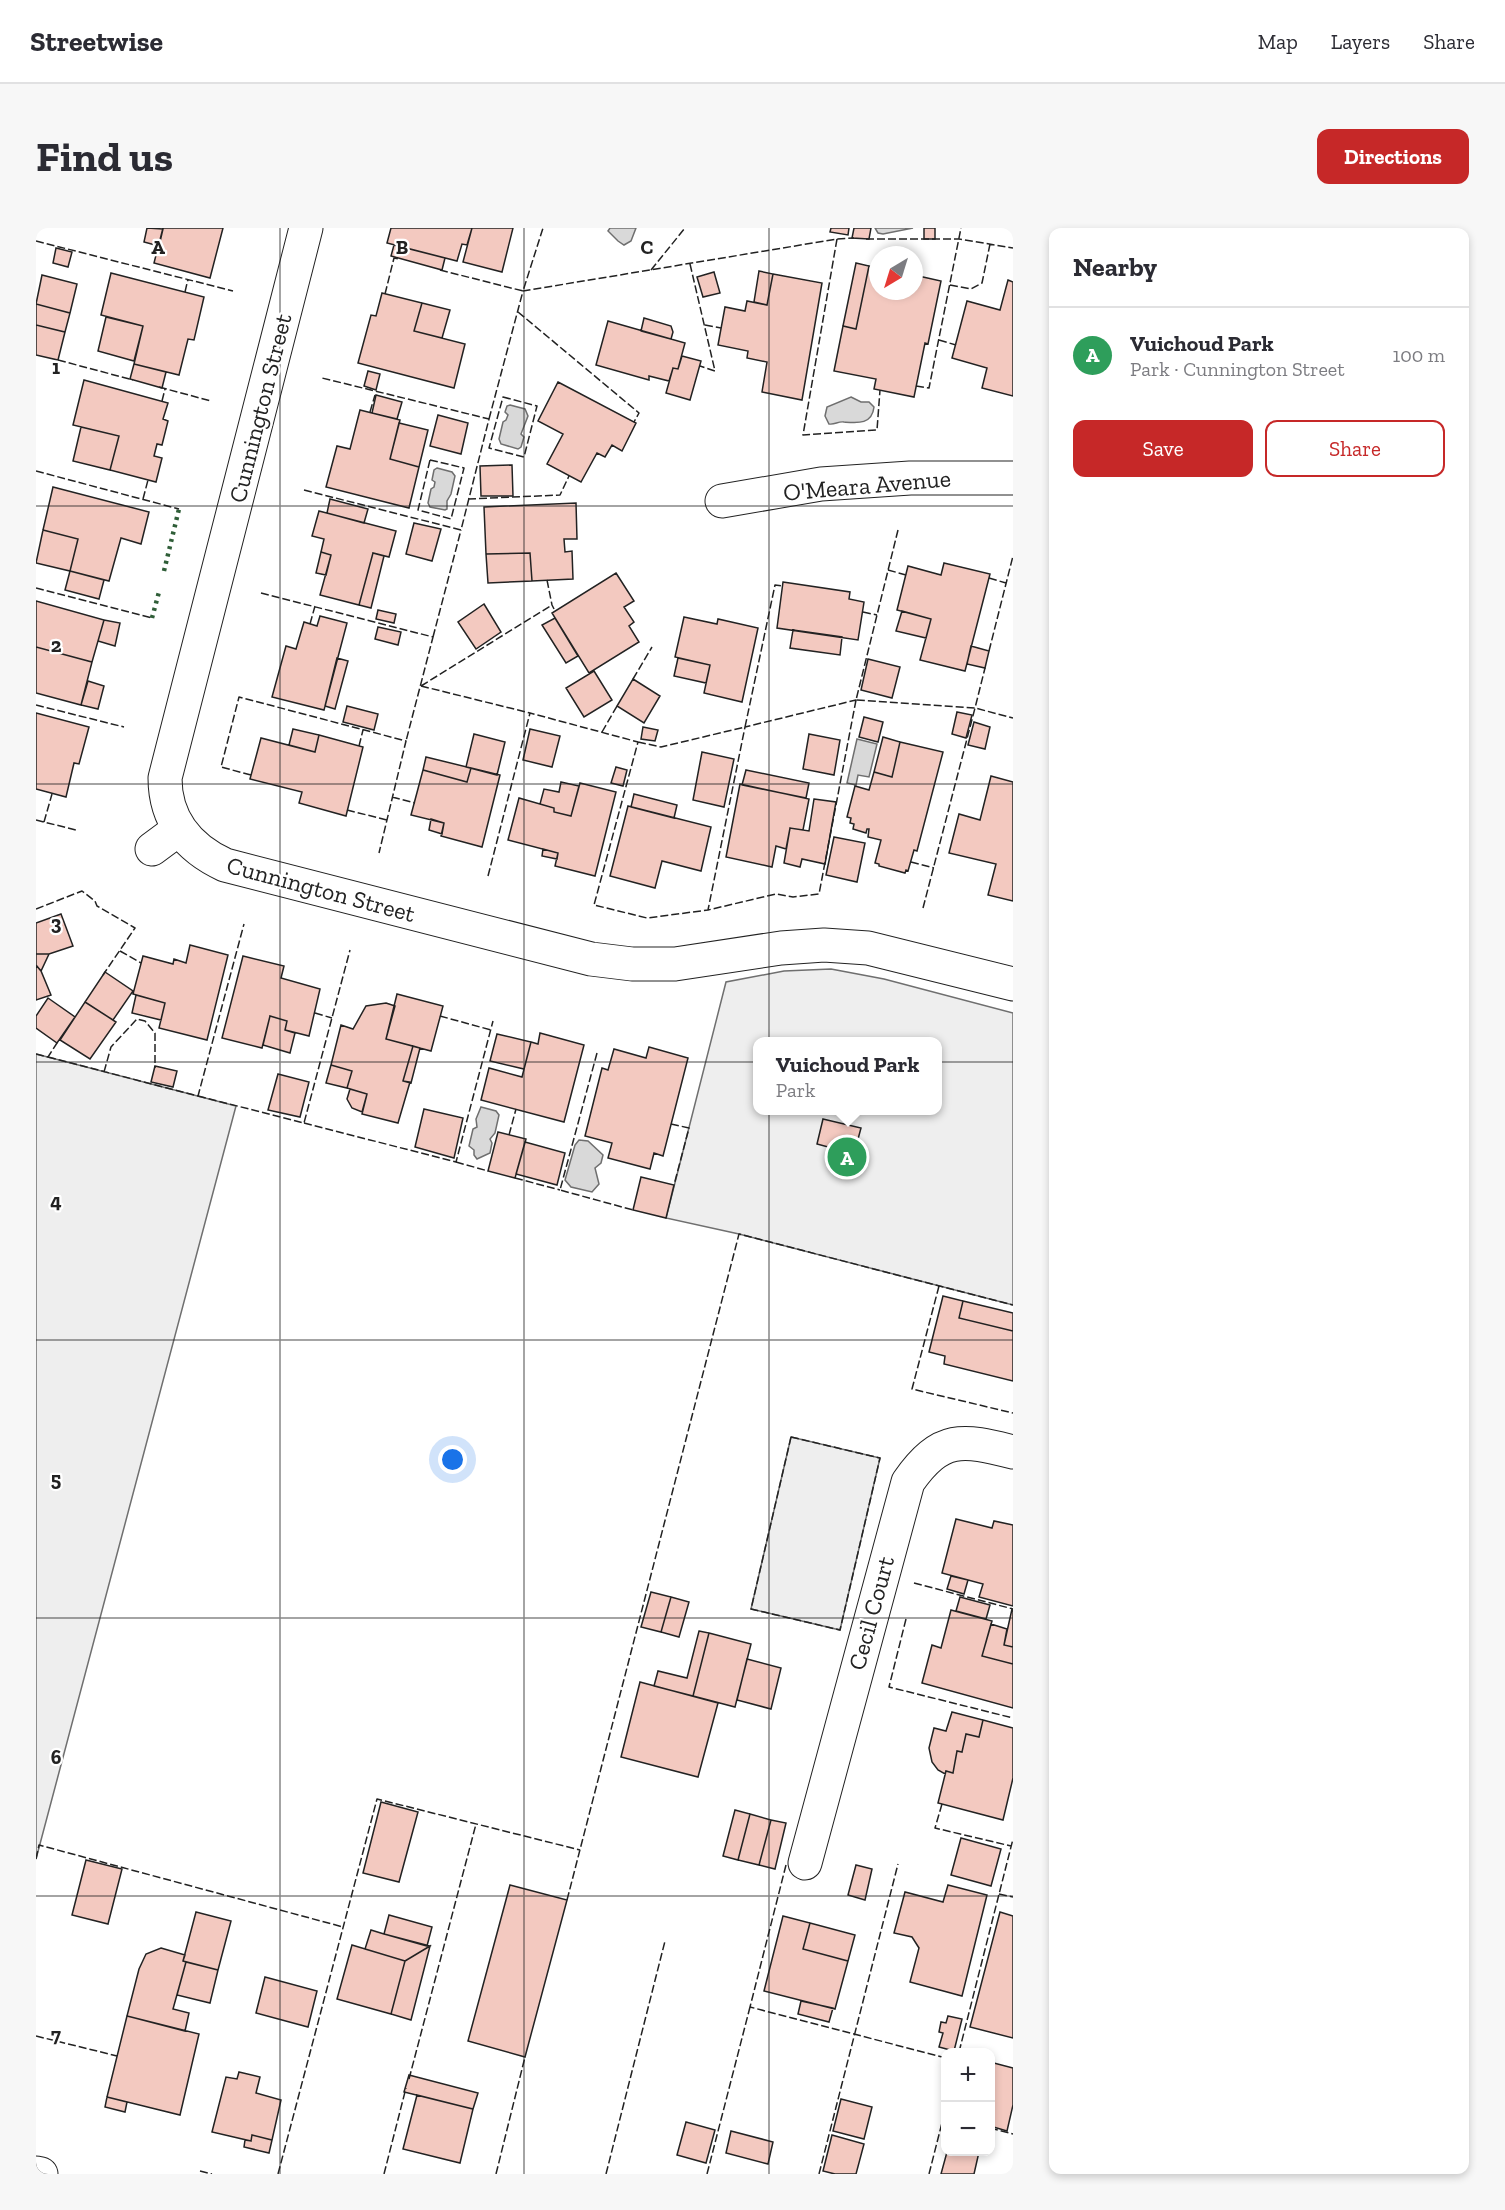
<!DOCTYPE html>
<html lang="en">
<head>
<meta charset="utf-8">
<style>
	:root { --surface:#fff; --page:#f7f7f7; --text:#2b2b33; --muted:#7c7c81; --line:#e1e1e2; --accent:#c62828 }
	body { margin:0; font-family:"Zilla Slab",serif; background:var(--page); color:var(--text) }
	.controls { position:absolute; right:18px; bottom:18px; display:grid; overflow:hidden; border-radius:12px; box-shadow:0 3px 9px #0003 }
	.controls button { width:54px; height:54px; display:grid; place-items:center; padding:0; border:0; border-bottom:2px solid var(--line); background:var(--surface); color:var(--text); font:30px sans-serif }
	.compass { position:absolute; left:833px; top:18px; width:54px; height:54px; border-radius:50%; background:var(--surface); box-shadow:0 3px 9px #0003; rotate:218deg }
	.you { position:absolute; left:417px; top:1232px; width:21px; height:21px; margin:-15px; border:4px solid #fff; border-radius:50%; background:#1a73e8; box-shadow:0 0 0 9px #1a73e833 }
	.badge { display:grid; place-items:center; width:39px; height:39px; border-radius:50%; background:var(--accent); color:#fff; font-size:20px; font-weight:700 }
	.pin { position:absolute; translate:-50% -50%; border:3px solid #fff; box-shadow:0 2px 6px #0006 }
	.popup { position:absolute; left:717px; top:809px; width:189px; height:78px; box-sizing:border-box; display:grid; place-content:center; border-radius:12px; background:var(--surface); filter:drop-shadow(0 2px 4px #0005); font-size:20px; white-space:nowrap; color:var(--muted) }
	.popup b { font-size:22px; color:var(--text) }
	.popup::after { content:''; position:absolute; left:50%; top:100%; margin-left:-12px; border:12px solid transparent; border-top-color:var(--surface) }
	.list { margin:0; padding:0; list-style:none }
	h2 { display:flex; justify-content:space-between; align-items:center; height:78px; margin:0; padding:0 24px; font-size:26px }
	h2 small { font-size:20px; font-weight:400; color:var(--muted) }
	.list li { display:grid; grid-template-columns:39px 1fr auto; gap:18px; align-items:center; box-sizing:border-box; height:96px; padding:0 24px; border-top:2px solid var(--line) }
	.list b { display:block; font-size:22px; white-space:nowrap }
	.list p { margin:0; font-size:20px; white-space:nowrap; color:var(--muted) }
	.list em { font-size:20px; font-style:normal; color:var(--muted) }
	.actions { display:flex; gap:12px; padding:18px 24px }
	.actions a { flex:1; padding:14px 0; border:2px solid var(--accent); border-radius:12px; text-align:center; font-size:21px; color:var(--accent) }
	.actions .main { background:var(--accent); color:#fff }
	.map { position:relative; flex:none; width:977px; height:1946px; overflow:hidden; border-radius:12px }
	header { display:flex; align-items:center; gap:36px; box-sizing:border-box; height:84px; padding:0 30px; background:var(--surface); border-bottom:2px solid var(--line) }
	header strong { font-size:28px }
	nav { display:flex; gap:33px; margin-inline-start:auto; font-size:21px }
	.intro { display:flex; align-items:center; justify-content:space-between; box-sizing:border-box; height:144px; padding:0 36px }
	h1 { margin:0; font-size:42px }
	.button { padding:15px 27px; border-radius:12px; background:var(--accent); color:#fff; font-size:21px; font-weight:700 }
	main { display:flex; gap:36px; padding:0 36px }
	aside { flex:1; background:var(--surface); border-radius:12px; box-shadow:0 3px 9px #0003 }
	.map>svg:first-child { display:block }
	.green { fill:#eee; stroke:#6f6f6f; stroke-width:1.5; fill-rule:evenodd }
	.water { fill:#d9d9d9; stroke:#6f6f6f; stroke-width:1.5 }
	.building { fill:#f3c9c0; stroke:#222; stroke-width:1.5 }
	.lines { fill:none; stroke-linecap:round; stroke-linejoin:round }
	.minor-casing { stroke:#222; stroke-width:35 }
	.major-casing { stroke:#222; stroke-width:35 }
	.minor { stroke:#fff; stroke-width:33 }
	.major { stroke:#fff; stroke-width:33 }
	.hedge { stroke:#2f5e38; stroke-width:4.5; stroke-dasharray:3 4.5; stroke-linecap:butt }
	.fence { stroke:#222; stroke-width:1.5; stroke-dasharray:8 3; stroke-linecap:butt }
	.grid { fill:none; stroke:#222; stroke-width:1.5; stroke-opacity:0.55 }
	.labels { text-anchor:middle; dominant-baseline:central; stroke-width:4.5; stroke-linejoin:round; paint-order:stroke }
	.street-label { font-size:24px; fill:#222; stroke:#fff }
	.grid-label { font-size:20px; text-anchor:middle; font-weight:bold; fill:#222; stroke:#fff; stroke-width:4.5; stroke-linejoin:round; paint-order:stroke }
</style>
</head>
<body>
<header>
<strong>Streetwise</strong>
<nav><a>Map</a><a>Layers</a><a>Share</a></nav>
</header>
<div class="intro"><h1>Find us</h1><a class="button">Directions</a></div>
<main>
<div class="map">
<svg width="977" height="1946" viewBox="0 0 977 1946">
	<rect width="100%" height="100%" fill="#fff"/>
	<path class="green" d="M795,741L848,751L977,785V1077L703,1006L630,990L690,754L748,743ZM721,814H901V882H721Z
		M0,826L200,878L0,1631Z
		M755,1209L844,1230L804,1402L715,1381Z"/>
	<path class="water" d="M574,0H600L595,13L588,17L582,13L572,3Z
		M839,0H877L847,6L842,5Z
		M815,169L825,174H833L838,179C836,197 821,195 808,194C802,193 799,197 793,196L789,188L791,179Z
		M474,177L489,181L492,188L485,206L488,209L485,219L482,221L465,216L463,211L467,194L470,192L472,187L469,184L471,178Z
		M401,240L416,244L419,248L415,266L411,273V281L409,282L394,279L392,275L395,261L398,259L399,254L396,252L398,242Z
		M821,511L841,516L833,549L822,547L820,557L811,555Z
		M445,879L460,883L463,887L459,905L454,911L456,915L454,925L441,931L438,927V922L433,918L437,901L441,899L440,891Z
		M543,912L552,913L567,927L565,935L559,940L563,956L556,964L535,959L529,952L539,917Z"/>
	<path class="building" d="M111,0L127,1L123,18L108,14Z
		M187,0L174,50L118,35L127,0Z
		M355,0H436L431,17L426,16L421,33L351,15Z
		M436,0H477L466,44L427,34Z
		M795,0H813L812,7L794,4Z
		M818,0H835L833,11L816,10Z
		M888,0H899V11H888Z
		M358,17L409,30L406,42L355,28Z
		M20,20L36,24L32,39L17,35Z
		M820,35L833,38L820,101L807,98Z
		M833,38L842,40V63H878V47L905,53L892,116L889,115L878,169L838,161L840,151L798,143L807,98L820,101Z
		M723,43L737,46L731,77L718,74Z
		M678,44L684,65L667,69L661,49Z
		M75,45L168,69L158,112L152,111L143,147L98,136L107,98L65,87Z
		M737,46L786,55L766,172L726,164L731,134L711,130L712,123L682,117L689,79L709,83L711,73L731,77Z
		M6,47L41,56L34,85L0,76Z
		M972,52L977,54V168L946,160L951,140L916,130L931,73L964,82Z
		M346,65L386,75L378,103L429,116L418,160L322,135L335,87L340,88Z
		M386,75L414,82L406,110L378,103Z
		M0,76L34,85L29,104L0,97Z
		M70,89L107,98L98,133L62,123Z
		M608,90L635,98L637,104L635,111L605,103Z
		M572,93L649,115L642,141L637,140L633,153L613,148V152L560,137Z
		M0,97L29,104L22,132L0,127Z
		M646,128L665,133L654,172L630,165L637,140L642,141Z
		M98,136L130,144L126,160L94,151Z
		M332,143L344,146L340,162L328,158Z
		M48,152L132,175L127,191L132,193L126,217L121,216L118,228L126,230L120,254L74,242L83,208L37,197Z
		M522,154L600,195L586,223L576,217L569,229L561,225L545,254L511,236L527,206L502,193Z
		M340,167L366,174L361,191L336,185Z
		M324,182L364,192L354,231L383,239L373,280L290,259L301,218L314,221Z
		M402,187L432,195L425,226L394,218Z
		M363,195L392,202L383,239L354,231Z
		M45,199L83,208L74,242L37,233Z
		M476,237L477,268H445L444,238Z
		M17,259L113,284L105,316L85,310L73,353L34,343L42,311L7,302Z
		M294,271L332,281L328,295L291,285Z
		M540,275L541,311H528L529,324L536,323L537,351L496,353L494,325L450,326L448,279Z
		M283,283L360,303L353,329L337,325L323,377L284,367L295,327L285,324L288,311L276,308Z
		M378,295L405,301L396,333L370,326Z
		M7,302L42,311L34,343L0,335Z
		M285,324L295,327L290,347L280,345Z
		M337,325L348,328L335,380L323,377Z
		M494,325L496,353L452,355L450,326Z
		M908,335L954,346L929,443L884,432L895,391L861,382L872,338L905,347Z
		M34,343L68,352L63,371L29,362Z
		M580,345L598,373L588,379L598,394L593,398L603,414L553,445L516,385Z
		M747,354L814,364L813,371L828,374L822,412L741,400Z
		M0,373L68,392L56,434L0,419Z
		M448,376L465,404L440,421L422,394Z
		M342,382L360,386L358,395L340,391Z
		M866,383L895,391L890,410L860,403Z
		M284,388L311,395L288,482L236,469L250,418L260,421L268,394L281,398Z
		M648,389L681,396L682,391L722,400L706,474L668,465L674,437L639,429Z
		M519,390L542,428L530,435L506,397Z
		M68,392L84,395L79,418L62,413Z
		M342,399L365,404L362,417L339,411Z
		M757,402L806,409L804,427L754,420Z
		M935,418L953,423L949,440L931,436Z
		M0,419L56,434L45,477L0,465Z
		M301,430L312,433L299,481L289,478Z
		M642,430L674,437L670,455L638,448Z
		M832,431L864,439L856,470L825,462Z
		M558,443L576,472L548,489L530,460Z
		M597,451L624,468L608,495L581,478Z
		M52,453L68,458L62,481L45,477Z
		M311,478L342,486L338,502L307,494Z
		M921,484L936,487L930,510L916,506Z
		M0,485L53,499L43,536L38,535L30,569L0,561Z
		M828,489L847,494L842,514L823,509Z
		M938,494L954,499L949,521L932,517Z
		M607,499L622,502L619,513L605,511Z
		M257,501L283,507L279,524L253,517Z
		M494,501L524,508L516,539L487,532Z
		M438,506L469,514L461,547L430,539Z
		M773,506L804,512L798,547L767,541Z
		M283,507L327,519L310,588L263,575L266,564L214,551L225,510L279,524Z
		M847,509L864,514L856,549L838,544Z
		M864,514L907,524L881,623L878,622L872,643L870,642L869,645L843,638V636L839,635L845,612L832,609L833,601H831L830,605L817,601L818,596L814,595L815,590L811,589L819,558L833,562L838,544L856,549Z
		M666,524L698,531L688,579L657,572Z
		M390,529L435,540L431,554L387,542Z
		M580,539L591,542L587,558L575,555Z
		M435,540L464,547L446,619L405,608L408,595L375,587L387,542L431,554Z
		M710,542L773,555L770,570L706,557Z
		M955,548L977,554V673L952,667L960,636L913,625L923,586L944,592Z
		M525,554L543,558L535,588L518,584V580L504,576L508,561L523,564Z
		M544,555L580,564L559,648L519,638L522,625L472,612L483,570L518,580V584L535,588Z
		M704,556L773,571L767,602L754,600L750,621L740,618L736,639L690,629Z
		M598,566L641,577L638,590L595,579Z
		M778,571L800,574L789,636L766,631L764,639L748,635L754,600L773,603Z
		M592,578L675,599L665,643L626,633L619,660L574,648Z
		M395,591L408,595L406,606L393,602Z
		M798,609L829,615L821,654L790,647Z
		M507,621L522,625L521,631L506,628Z
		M25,686L37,718L13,726H0V695Z
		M154,717L192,727L171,812L123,800L129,775L97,766L107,728L137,736L138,731L150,735Z
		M0,726H13L5,743L0,737Z
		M207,728L248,738L245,750L284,761L273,808L249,802L251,793L234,788L226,820L186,810Z
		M0,737L5,743L15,767L0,772Z
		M69,744L97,763L77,792L49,774Z
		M361,766L407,778L395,823L350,811Z
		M100,767L129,775L125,792L96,785Z
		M12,770L39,789L21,815L0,800V788Z
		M49,774L80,794L54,831L24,812Z
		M350,775L359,778L350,811L377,818L367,853L374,854L362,895L326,886L331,866L311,860L316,843L295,837L305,797L317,801L330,778Z
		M234,788L251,793L249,802L259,805L254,825L227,817Z
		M504,805L548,817L528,894L445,872L453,840L486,849L495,814L502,816Z
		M461,806L495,814L488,841L454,833Z
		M377,818L384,820L375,855L367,853Z
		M613,819L652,830L627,928L618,925L614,941L572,930L576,915L549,908L566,840L572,842L578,821L610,830Z
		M295,837L316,843L311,860L290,855Z
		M119,838L141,843L137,859L115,854Z
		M242,846L273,854L264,889L232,882Z
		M314,861L331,866L326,884L316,880L311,871Z
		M388,881L427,890L418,930L379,919Z
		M787,891L825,900L818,926L781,916Z
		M462,904L490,911L479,950L452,943Z
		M489,914L529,925L521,957L480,946Z
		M605,949L638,957L630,990L597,982Z
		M907,1068L927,1073L923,1090L977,1103V1153L908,1136L909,1128L893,1124Z
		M927,1073L977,1085V1103L923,1090Z
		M920,1291L956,1300L958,1293L977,1297V1378L943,1369L947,1356L906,1345Z
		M915,1348L932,1352L928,1366L911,1361Z
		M615,1364L635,1369L625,1404L605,1399Z
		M635,1369L653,1374L643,1409L625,1404Z
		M924,1369L954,1377L950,1391L920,1383Z
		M976,1381L977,1382V1419L968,1417Z
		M915,1382L956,1393L946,1428L977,1436V1480L886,1455L896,1417L905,1420Z
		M955,1396L971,1401L968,1417L977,1419V1436L946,1428Z
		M663,1403L673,1405L657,1468L618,1458L622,1443L651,1450Z
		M673,1405L715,1416L699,1479L657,1468Z
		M711,1431L745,1440L735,1481L701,1472Z
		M604,1454L682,1475L662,1549L585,1529Z
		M916,1484L947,1492L943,1509L930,1506L926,1524L921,1523L917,1545L910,1543L909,1546L902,1542L896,1534L893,1520L898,1500L910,1503Z
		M947,1492L977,1500V1550L967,1592L902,1575L910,1543L917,1545L921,1523L926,1524L930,1506L943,1509Z
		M345,1574L382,1584L363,1654L327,1645Z
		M699,1582L714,1586L702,1632L687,1628Z
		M714,1586L735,1592L723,1637L702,1632Z
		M735,1592L750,1595L739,1641L723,1637Z
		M925,1610L965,1621L955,1658L915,1647Z
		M50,1632L86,1641L72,1696L36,1687Z
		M820,1637L836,1641L829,1672L812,1667Z
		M474,1657L531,1672L489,1829L432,1813Z
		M912,1657L951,1667L926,1768L874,1754L883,1720L876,1709L858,1705L869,1664L907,1674Z
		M160,1684L195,1693L182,1742L147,1733Z
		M964,1684L977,1688V1810L934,1799Z
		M353,1687L396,1699L391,1718L348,1706Z
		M747,1688L774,1695L767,1721L812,1733L799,1781L728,1763Z
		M774,1695L819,1707L812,1733L767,1721Z
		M335,1702L348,1706L394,1718L369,1733L329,1721Z
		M316,1717L369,1733L355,1786L301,1771Z
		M394,1718L375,1792L355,1786L369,1733Z
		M125,1720L149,1727L147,1733L150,1734L137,1781L153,1785L149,1803L91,1788L103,1741L110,1726Z
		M150,1734L182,1742L174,1775L141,1767Z
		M229,1749L281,1763L272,1799L220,1785Z
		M765,1773L797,1780L793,1794L762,1786Z
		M91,1788L163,1806L144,1887L71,1869Z
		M912,1788L926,1791L918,1823L903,1819L907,1805L903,1804L905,1794L910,1795Z
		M954,1834L977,1840V1877L971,1903L954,1898Z
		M203,1844L224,1849L220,1865L245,1872L236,1912L216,1907L215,1913L176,1904L190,1849L201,1851Z
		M373,1847L442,1865L437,1881L368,1864Z
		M381,1867L437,1881L424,1935L367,1921Z
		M71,1869L91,1874L89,1884L69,1879Z
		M805,1871L836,1879L828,1911L797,1903Z
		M650,1894L679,1902L670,1935L641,1927Z
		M695,1903L737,1914L732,1936L690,1925Z
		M216,1907L236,1912L233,1925L208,1919L209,1912L215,1913Z
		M796,1907L828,1916L820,1946H799L787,1943Z
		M911,1924H943L938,1946H905Z"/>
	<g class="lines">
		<defs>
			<path id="minor" d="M270,0L129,550C129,592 152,620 189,637L555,731L596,736H639L745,720L788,717L832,720L977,756
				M686,273L785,256L874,250H977
				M116,621L143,601
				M769,1635L872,1254C905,1207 926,1211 977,1224"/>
			<path id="major" d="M0,1945L5,1946"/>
		</defs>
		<use href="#minor" class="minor-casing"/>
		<use href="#major" class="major-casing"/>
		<use href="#minor" class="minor"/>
		<use href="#major" class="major"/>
		<path class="hedge" d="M128,343L143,281
			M116,390L123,364"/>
		<path class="fence" d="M801,11L767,207L841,202L844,162
			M830,11H923L977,20
			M0,13L197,63
			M654,36L679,143L664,138
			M404,42L487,63L507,0
			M615,42L649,0
			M914,57L935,61L946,55L954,16
			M149,64L152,51
			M349,66L358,30L363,31
			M482,84L603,185L598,194
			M669,97L685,100
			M903,112L920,117
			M22,132L97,152
			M880,158L893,160L925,0
			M123,159L175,173
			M467,169L501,178L488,229L453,220Z
			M126,173L129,161
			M334,184L339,167
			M453,191L487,63L801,11L818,10
			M394,232L428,240L415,291L382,282Z
			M0,243L143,281
			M268,262L425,302L453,191L286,150
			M107,271L112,252
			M432,271L524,267L533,248
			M862,302L820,472L939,480L949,440
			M852,342L870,347
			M953,350L970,355
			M511,352L516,377L519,383
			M0,360L116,390
			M225,365L397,409L370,513
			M827,384L841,387
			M274,396L279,378
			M397,409L425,302
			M953,423L977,328
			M597,451L616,419
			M385,458L516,377
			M385,458L494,485
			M820,472L783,666L757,669L740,666L672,682L709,499Z
			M0,477L88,499
			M566,504L581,478
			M602,514L625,519L709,499L739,357L747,358
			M323,518L327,502
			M215,547L185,539L203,469L370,513L343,625
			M356,569L379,575
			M311,582L351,592
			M0,592L40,602
			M8,594L16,566
			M875,634L898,640
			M452,648L494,485L602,514L558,677L611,690L672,682
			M887,680L939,480L977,490
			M0,681L46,663L59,673L61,678L99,700L67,747
			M84,723L105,735
			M279,785L296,790
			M404,788L455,802
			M561,825L524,962L597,982
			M0,826L12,829L21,815
			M12,829L162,868L208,696
			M68,844L75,819L101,791L109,793L119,805V840
			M162,868L268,895L314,722
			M268,895L420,934L457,793
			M635,896L653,900L638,957
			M473,907L480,881
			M420,934L452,943
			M479,950L524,962
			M903,1058L876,1161L977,1185
			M755,1209L844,1230L804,1402L715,1381Z
			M878,1355L977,1381
			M870,1391L853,1459L977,1490
			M906,1576L899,1600L975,1618
			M0,1631L3,1617L307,1699
			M750,1637L714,1779L910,1830
			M963,1666L977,1669
			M531,1672L703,1006L977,1077
			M0,1808L81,1828
			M923,1824L977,1611
			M373,1851L440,1596
			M954,1900L977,1906
			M164,1943L176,1946
			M242,1946L341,1571L544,1622
			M348,1946L370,1860
			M460,1946L489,1829
			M570,1946L629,1713
			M671,1946L714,1779
			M783,1946L862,1636
			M893,1946L910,1879"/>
	</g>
	<path class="grid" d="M244,0V1946M488,0V1946M733,0V1946M0,278H977M0,556H977M0,834H977M0,1112H977M0,1390H977M0,1668H977"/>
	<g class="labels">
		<g class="street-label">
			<text transform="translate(224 180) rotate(-76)">Cunnington Street</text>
			<text transform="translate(831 257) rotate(-5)">O'Meara Avenue</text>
			<text transform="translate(285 661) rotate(15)">Cunnington Street</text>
			<text transform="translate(835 1385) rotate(-75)">Cecil Court</text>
		</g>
	</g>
	<g class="grid-label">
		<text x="122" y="26">A</text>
		<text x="366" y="26">B</text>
		<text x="611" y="26">C</text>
		<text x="20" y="146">1</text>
		<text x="20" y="424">2</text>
		<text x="20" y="702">3</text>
		<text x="20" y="980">4</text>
		<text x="20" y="1258">5</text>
		<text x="20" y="1536">6</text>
		<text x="20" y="1814">7</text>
	</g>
</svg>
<div class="controls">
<button>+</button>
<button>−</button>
</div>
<svg class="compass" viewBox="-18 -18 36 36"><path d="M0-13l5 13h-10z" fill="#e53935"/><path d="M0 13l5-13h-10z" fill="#7c7c81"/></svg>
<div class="you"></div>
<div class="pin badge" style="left:811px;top:929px;background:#2e9e5b">A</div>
<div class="popup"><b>Vuichoud Park</b>Park</div>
</div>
<aside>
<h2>Nearby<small></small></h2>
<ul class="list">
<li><span class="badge" style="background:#2e9e5b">A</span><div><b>Vuichoud Park</b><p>Park · Cunnington Street</p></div><em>100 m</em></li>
</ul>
<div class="actions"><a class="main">Save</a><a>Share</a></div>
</aside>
</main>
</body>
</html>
